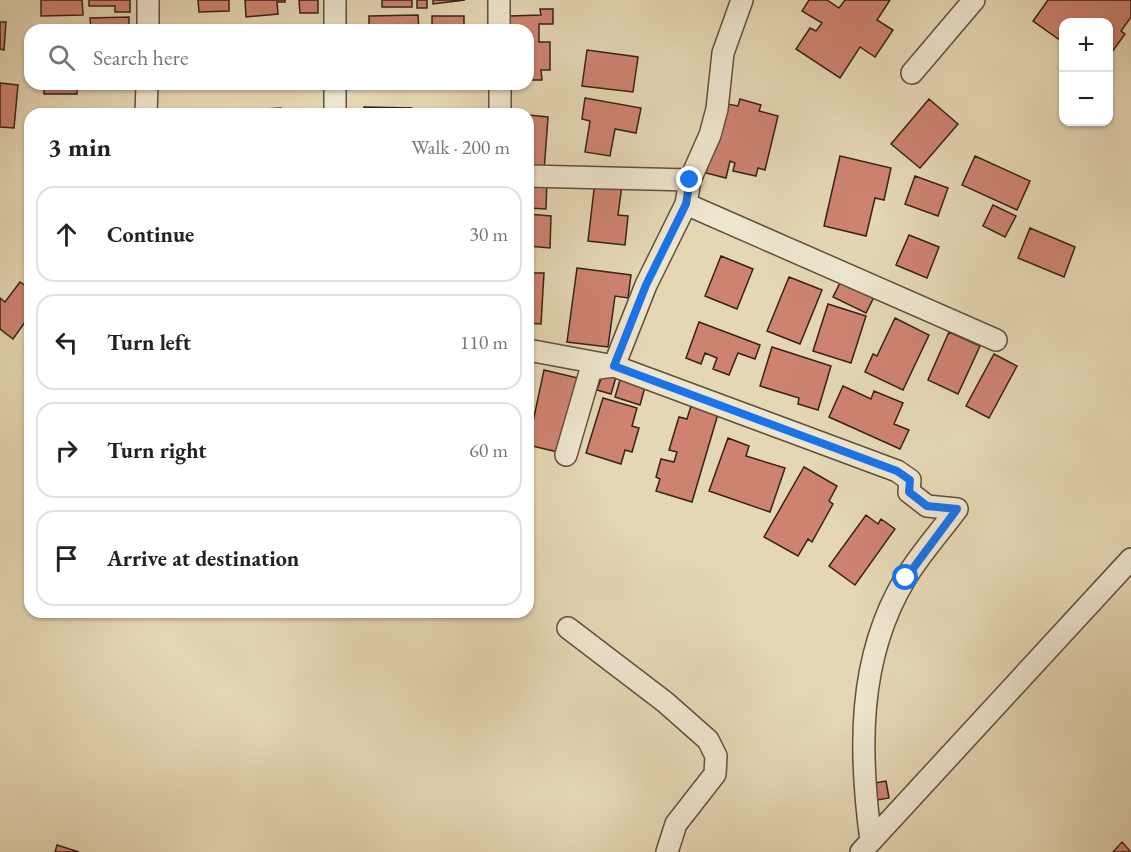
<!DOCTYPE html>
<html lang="en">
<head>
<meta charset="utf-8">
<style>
	:root { --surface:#fff; --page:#f6f6f6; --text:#222; --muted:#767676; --line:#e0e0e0 }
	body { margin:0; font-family:"EB Garamond",serif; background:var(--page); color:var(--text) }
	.controls { position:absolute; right:18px; top:18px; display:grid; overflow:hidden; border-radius:12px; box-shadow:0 2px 4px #0004 }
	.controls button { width:54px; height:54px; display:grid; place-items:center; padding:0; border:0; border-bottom:2px solid var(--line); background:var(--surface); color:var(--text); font:30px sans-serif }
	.stop { position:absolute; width:18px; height:18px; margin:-14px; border:4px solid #1a73e8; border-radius:50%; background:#fff }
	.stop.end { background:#1a73e8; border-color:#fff; box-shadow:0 2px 6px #0008 }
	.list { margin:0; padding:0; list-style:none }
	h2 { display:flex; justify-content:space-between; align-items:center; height:78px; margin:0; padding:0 24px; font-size:26px }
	h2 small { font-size:20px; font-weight:400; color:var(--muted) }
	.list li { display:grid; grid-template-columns:39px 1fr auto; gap:18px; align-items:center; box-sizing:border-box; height:96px; margin:0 12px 12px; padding:0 12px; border:2px solid var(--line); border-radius:18px }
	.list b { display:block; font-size:22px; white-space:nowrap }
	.list em { font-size:20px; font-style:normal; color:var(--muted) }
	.icon { flex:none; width:33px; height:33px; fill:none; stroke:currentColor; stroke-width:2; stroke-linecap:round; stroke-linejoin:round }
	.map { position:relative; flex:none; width:1131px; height:852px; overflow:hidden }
	.search { position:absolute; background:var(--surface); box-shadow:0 2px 4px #0004; left:24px; top:24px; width:510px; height:66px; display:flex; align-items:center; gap:15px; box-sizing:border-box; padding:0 21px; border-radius:18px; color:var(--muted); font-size:22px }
	.panel { position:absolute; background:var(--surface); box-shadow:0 2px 4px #0004; left:24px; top:108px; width:510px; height:510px; border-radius:18px }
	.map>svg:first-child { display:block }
	.building { fill:#ce8371; stroke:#372217; stroke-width:1.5 }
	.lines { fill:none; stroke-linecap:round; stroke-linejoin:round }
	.minor-casing { stroke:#624f3e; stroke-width:24 }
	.minor { stroke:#eee5ce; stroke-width:21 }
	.route { stroke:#1a73e8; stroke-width:8 }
</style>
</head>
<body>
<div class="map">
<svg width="1131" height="852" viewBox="0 0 1131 852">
	<rect width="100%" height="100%" fill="#e5d7b4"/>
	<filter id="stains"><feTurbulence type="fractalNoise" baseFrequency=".00333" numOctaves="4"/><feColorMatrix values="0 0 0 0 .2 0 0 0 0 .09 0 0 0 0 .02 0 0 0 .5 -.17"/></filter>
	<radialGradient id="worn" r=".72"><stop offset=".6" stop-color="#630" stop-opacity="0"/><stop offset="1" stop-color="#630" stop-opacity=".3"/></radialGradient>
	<path class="building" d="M41,0H82L83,15L41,16Z
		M89,0H130V12H115V6H89Z
		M198,0H229V11L199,12Z
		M245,0H285V2H277L278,14L246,17Z
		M299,0H318V13H300Z
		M382,0H412V7H382Z
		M417,0H427V8H417Z
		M433,0H465L433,4Z
		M809,0H827L839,8L845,0H890L877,20L893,30L875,57L860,47L840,78L796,49L810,28L816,31L822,23L802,11Z
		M1048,0H1131V17L1121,31L1125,34L1112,52L1108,50V22H1064V43L1033,21Z
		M540,9H553V24H539V42H550V70H541L542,80H528V30H510V16L541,15Z
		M418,15L419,30H369V16Z
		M432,16H464V30H432Z
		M129,17V30H91L90,18Z
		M0,22H6L4,50L0,49Z
		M587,50L638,57L633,92L582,86Z
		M0,83L18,85L14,128L0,127Z
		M44,84H77V94H44Z
		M94,84H131V87H94Z
		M585,98L641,108L636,133L615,129L610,156L585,152L590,121L582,119Z
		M740,99L761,105L759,111L778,116L765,170L758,168L756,176L733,171L735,163L730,161L726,178L706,173L722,103L738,106Z
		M929,99L958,124L920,168L891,144Z
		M364,107L412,108V114H364Z
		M281,108L282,114H228V111Z
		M528,115L548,117L544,172L528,171Z
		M840,156L891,168L884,200L875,198L866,236L824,226Z
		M975,156L1030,181L1017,210L962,185Z
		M915,176L948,188L938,216L905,204Z
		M528,179L547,180L546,209L528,208Z
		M595,181L622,185L618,215L628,216L625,245L588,241Z
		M993,205L1016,216L1005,237L983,226Z
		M528,214L551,216L550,248L528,246Z
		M1030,228L1075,247L1064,277L1018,258Z
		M909,235L939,247L927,278L896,265Z
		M721,256L753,269L737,309L705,296Z
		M577,268L631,275L628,298L615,296L608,347L567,342Z
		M528,273H544L541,324L528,323Z
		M789,277L822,290L800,344L767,331Z
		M841,281L874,297L866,313L833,297Z
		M20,282L30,289V315L13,339L0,329V298L5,302Z
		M828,304L866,316L851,363L813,351Z
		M895,318L929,335L903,390L865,372L873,354L877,356Z
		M699,322L760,345L755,359L738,353L729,375L713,369L717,358L705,353L701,364L686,358Z
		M949,332L980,346L958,394L928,380Z
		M772,347L831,366L818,410L798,404L799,398L760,386Z
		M994,354L1017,366L989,418L966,406Z
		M544,370L578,378L562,453L528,445Z
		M603,373L616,377L611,394L597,390Z
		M620,380L645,387L640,405L615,397Z
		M843,386L871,399L874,391L903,403L894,424L909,430L900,449L829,417Z
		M603,398L637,408L632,426L639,428L632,452L625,450L621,464L586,453Z
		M691,406L718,414L692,502L656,491L660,479L656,477L661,459L674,462L677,452L669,450L679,417L687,419Z
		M728,438L749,446L746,456L785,468L770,512L709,491Z
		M804,467L837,486L829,501L833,504L812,542L808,539L798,556L764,537Z
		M866,515L878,524L881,519L895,529L855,585L829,566Z
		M886,781L889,798L872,801L868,784Z
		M1122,842L1131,852H1113Z
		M57,845L79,852H55Z"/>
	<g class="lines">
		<defs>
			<path id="minor" d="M335,0V30
				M499,0V30
				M148,30V0
				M912,73L974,0
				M500,84V114
				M146,114L147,84
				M335,114V84
				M528,176L690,180
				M686,204L996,340
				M528,350L614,366L897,471L910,480L909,492L927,506L957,509
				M566,455L591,369L614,366L646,285L686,204L690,180L710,135L717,109L723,53L742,0
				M568,628L665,702L708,740L716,756L715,774L676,824L667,852
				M871,841C859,752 857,659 905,579C920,554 940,532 957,509
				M861,852L1131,559"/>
		</defs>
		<use href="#minor" class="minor-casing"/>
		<use href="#minor" class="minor"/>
	</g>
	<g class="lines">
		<path class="route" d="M690,180L686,204L646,285L614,366L897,471L910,480L909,492L927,506L957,509L906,578"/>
	</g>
	<rect width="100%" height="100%" filter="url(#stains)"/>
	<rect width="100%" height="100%" fill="url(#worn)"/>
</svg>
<div class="controls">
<button>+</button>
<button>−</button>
</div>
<div class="stop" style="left:906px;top:578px"></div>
<div class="stop end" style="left:690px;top:180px"></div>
<div class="search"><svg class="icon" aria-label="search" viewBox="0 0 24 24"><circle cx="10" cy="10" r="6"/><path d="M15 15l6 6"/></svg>Search here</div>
<section class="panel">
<h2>3 min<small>Walk · 200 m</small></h2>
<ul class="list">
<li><svg class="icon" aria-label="ahead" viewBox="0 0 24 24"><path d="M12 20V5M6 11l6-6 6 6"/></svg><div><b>Continue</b></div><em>30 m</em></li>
<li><svg class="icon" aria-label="left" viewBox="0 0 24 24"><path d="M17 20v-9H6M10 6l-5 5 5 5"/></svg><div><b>Turn left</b></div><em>110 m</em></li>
<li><svg class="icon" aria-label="right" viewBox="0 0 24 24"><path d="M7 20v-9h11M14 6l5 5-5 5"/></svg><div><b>Turn right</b></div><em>60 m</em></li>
<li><svg class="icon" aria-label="arrive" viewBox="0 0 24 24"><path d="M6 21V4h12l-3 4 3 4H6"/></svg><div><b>Arrive at destination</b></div></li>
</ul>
</section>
</div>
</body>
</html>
